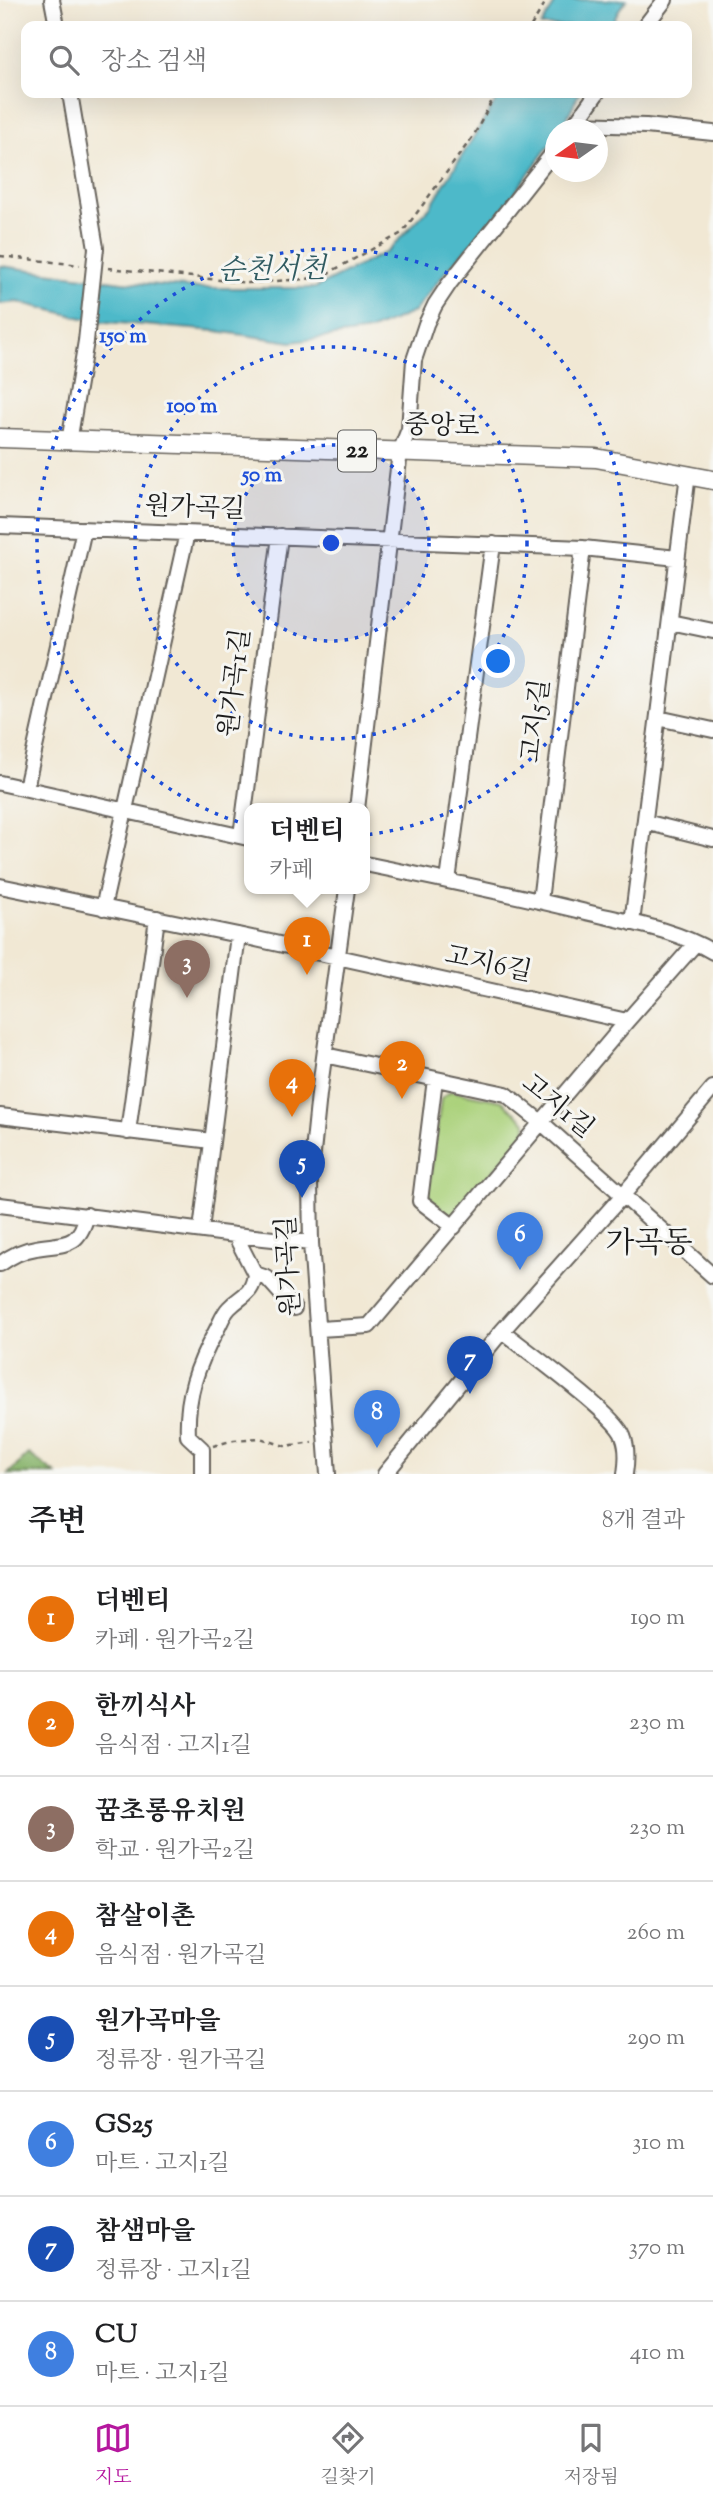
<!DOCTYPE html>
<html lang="ko">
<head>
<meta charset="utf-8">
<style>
	:root { --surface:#fff; --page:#f2f2f2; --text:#202124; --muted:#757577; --line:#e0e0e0; --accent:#b5179e }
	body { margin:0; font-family:"Sorts Mill Goudy","Noto Serif KR",serif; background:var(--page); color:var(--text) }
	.compass { position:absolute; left:545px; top:119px; width:63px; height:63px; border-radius:50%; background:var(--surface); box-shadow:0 7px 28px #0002; rotate:256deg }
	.you { position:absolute; left:499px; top:662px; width:24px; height:24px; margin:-18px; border:5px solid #fff; border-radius:50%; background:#1a73e8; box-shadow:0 0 0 10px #1a73e833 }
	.badge { display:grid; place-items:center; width:46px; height:46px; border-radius:50%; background:var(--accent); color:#fff; font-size:23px; font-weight:700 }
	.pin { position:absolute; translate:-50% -58px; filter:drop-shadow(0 2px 4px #0008) }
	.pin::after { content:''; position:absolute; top:37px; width:24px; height:21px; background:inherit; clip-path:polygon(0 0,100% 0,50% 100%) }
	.popup { position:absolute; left:244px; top:803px; width:126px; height:91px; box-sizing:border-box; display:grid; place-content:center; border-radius:14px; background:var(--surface); filter:drop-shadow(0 2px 5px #0005); font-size:23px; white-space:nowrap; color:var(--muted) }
	.popup b { font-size:26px; color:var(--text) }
	.popup::after { content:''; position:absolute; left:50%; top:100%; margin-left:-14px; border:14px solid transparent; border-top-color:var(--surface) }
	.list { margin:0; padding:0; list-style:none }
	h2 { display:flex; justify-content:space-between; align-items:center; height:91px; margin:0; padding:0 28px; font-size:30px }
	h2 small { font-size:23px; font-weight:400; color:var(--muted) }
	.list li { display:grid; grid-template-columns:46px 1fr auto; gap:21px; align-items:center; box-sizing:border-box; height:105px; padding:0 28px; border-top:2px solid var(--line) }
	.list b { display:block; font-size:26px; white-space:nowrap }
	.list p { margin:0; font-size:23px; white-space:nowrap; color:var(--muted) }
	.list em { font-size:23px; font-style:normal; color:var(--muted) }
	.icon { flex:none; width:38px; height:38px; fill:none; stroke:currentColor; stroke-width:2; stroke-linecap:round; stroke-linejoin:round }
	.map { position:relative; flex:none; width:713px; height:1474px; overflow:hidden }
	.search { position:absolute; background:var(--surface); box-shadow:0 7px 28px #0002; left:21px; right:21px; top:21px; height:77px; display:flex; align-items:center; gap:18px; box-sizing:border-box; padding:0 24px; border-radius:14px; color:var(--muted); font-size:26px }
	.sheet { height:931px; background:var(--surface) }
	nav { display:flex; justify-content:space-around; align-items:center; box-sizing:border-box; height:98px; border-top:2px solid var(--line); background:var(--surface); font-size:19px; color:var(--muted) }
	nav a { display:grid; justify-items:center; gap:4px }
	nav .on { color:var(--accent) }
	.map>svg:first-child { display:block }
	.green { fill:#abd27c; stroke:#64774c; stroke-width:2 }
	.forest { fill:#88b46c; stroke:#526844; stroke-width:2 }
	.water { fill:#4db9c9; stroke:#346a72; stroke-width:2 }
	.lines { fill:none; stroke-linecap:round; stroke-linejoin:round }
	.minor-casing { stroke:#67635c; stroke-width:18 }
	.major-casing { stroke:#67635c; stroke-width:21 }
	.path { stroke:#67635c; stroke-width:2.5; stroke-dasharray:5 5; stroke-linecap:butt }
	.minor { stroke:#fff; stroke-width:14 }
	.major { stroke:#fff; stroke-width:18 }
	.minor-bridge-casing { stroke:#67635c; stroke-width:18; stroke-linecap:butt }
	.minor-bridge { stroke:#fff; stroke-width:14 }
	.ring { fill:none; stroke:#1d4ed8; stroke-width:3.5; stroke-dasharray:3.5 7 }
	.labels { text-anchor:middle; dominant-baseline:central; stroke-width:6; stroke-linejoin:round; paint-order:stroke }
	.shield { fill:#f6f6f2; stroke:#5d5d5c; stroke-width:2 }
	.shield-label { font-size:24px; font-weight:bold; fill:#1c1c1c }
	.street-label { font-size:26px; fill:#1c1c1c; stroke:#f6f6f2 }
	.water-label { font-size:28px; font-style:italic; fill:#305b61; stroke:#f6f6f2 }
	.quarter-label { font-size:30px; fill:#1c1c1c; stroke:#f6f6f2 }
	.centre { fill:#1d4ed8; stroke:#f6f6f2; stroke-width:3.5 }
	.ring-label { font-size:21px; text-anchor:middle; font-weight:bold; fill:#1d4ed8; stroke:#f6f6f2; stroke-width:6; stroke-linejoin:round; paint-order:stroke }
</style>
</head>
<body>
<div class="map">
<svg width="713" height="1474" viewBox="0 0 713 1474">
	<rect width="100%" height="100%" fill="#f6f6f2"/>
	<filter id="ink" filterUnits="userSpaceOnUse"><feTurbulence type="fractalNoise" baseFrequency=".0143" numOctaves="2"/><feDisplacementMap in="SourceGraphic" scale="14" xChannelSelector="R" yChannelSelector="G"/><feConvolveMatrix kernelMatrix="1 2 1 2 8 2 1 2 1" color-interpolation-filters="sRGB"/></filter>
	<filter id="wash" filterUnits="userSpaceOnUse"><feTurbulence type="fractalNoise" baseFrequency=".00686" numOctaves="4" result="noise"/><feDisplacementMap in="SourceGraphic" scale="28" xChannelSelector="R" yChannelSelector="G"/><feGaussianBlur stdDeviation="1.57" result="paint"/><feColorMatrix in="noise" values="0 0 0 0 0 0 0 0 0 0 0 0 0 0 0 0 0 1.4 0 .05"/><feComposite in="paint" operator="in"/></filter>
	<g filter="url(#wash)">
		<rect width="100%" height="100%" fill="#f1e8d4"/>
		<path class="green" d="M451,1091L502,1101L526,1122V1134L452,1218L428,1196L441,1098Z"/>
		<path class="forest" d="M29,1454L56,1474H8Z"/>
		<path class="water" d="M557,0H627L620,8L611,26H541Z
			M501,93H579L563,126L561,129L556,130L555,137L500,213L447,270L414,312L369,331L292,342L216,331L95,321L18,302L0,304V266L122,282L197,288H315L388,251L430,207Z"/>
	</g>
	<g filter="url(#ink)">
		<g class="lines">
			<defs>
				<path id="minor" d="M52,0L57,26
					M645,26L665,0
					M70,93L96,248
					M576,124L646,126L713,133
					M572,128L597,93
					M69,442L86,341
					M0,526L583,548L677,558
					M670,622L713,631
					M658,718L713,730
					M0,783L248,838
					M26,788L84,529
					M357,809L400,452L409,429L414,360L426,324L435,305L449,284L556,149
					M645,822L713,839
					M241,836L280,536
					M365,864C439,879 512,894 586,912C628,922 675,929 713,952
					M448,881L493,544
					M0,886L238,935L627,1021
					M540,901L583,548
					M103,908L187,533
					M632,923L688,474
					M325,1055L506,1094L542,1123L713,1276
					M435,1079L420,1201L454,1227
					M0,1116L212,1141
					M128,1132L157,918
					M0,1205L235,1235L311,1243
					M201,1230L238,935
					M235,1235L255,1274
					M0,1264C11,1256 22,1250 36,1248C64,1243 78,1249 87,1215
					M255,1274L267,1278L294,1308
					M319,1329L369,1326L627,1021L695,944
					M502,1331C526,1350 615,1414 623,1436C628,1448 627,1461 625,1474
					M202,1474V1449L188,1436C186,1396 197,1366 216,1331C220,1324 223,1314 229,1308C242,1294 252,1296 255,1274
					M328,1474L311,1243L310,1182L319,1094L347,889
					M385,1474L502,1331L623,1195L713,1088"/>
				<path id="major" d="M0,438L596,458L713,480"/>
			</defs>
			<use href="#minor" class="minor-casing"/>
			<use href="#major" class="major-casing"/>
			<path class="path" d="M531,26L547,0
				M0,256L80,265
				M108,268L248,283L319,278L402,233L474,135L496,93
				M213,1446L234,1440L260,1438L285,1446L312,1442"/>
			<use href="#minor" class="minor"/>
			<use href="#major" class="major"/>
			<defs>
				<path id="minor-bridge" d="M86,341L96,248"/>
			</defs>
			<use href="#minor-bridge" class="minor-bridge-casing"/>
			<use href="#minor-bridge" class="minor-bridge"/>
		</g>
	</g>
	<circle cx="331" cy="543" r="98" fill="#1d4ed8" fill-opacity=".12"/>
	<g class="ring">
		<circle cx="331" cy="543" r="98"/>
		<circle cx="331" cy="543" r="196"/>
		<circle cx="331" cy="543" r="294"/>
	</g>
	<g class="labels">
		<rect class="shield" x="338" y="430.5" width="38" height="41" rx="5"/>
		<g class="shield-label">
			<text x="357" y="451">22</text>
		</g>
		<g class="street-label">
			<text transform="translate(442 427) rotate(2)">중앙로</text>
			<text transform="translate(195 509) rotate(2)">원가곡길</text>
			<text transform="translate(236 683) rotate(-83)">원가곡1길</text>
			<text transform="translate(537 721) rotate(-83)">고지5길</text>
			<text transform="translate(488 965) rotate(12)">고지6길</text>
			<text transform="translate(557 1107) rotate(39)">고지1길</text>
			<text transform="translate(290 1266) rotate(-93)">원가곡길</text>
		</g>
		<g class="water-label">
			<text transform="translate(272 271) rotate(-1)">순천서천</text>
		</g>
		<g class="quarter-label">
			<text x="649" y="1244">가곡동</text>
		</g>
	</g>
	<circle cx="331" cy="543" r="10" class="centre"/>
	<g class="ring-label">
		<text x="123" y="342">150 m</text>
		<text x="192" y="412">100 m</text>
		<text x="262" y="481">50 m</text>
	</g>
</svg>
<svg class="compass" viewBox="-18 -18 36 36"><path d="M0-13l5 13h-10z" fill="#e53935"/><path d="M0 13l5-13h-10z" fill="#757577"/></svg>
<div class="you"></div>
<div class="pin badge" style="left:307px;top:975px;background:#e8710a">1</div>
<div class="popup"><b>더벤티</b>카페</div>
<div class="pin badge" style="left:402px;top:1099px;background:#e8710a">2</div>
<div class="pin badge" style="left:187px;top:998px;background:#8d6e63">3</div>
<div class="pin badge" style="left:292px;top:1117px;background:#e8710a">4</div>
<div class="pin badge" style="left:302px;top:1198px;background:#1a4fb4">5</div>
<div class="pin badge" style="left:520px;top:1270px;background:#3f7fe0">6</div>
<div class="pin badge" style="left:470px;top:1394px;background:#1a4fb4">7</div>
<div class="pin badge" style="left:377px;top:1448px;background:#3f7fe0">8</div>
<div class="search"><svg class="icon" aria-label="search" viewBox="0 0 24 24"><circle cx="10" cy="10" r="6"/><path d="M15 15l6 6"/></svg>장소 검색</div>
</div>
<section class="sheet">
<h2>주변<small>8개 결과</small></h2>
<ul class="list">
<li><span class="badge" style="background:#e8710a">1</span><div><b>더벤티</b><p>카페 · 원가곡2길</p></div><em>190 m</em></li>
<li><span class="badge" style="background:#e8710a">2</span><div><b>한끼식사</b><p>음식점 · 고지1길</p></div><em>230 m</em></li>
<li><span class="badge" style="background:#8d6e63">3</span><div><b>꿈초롱유치원</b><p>학교 · 원가곡2길</p></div><em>230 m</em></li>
<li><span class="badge" style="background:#e8710a">4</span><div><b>참살이촌</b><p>음식점 · 원가곡길</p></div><em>260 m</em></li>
<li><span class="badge" style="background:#1a4fb4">5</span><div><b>원가곡마을</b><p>정류장 · 원가곡길</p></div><em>290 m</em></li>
<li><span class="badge" style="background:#3f7fe0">6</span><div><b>GS25</b><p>마트 · 고지1길</p></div><em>310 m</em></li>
<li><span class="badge" style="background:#1a4fb4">7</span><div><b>참샘마을</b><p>정류장 · 고지1길</p></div><em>370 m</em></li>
<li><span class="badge" style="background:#3f7fe0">8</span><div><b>CU</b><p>마트 · 고지1길</p></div><em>410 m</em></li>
</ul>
</section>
<nav>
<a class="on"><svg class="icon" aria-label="map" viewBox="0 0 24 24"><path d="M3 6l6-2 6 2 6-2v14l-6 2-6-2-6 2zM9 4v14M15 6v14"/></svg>지도</a>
<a><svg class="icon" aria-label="directions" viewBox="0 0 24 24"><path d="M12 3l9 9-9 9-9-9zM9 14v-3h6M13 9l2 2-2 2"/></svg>길찾기</a>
<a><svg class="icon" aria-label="saved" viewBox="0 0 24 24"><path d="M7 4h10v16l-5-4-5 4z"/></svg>저장됨</a>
</nav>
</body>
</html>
